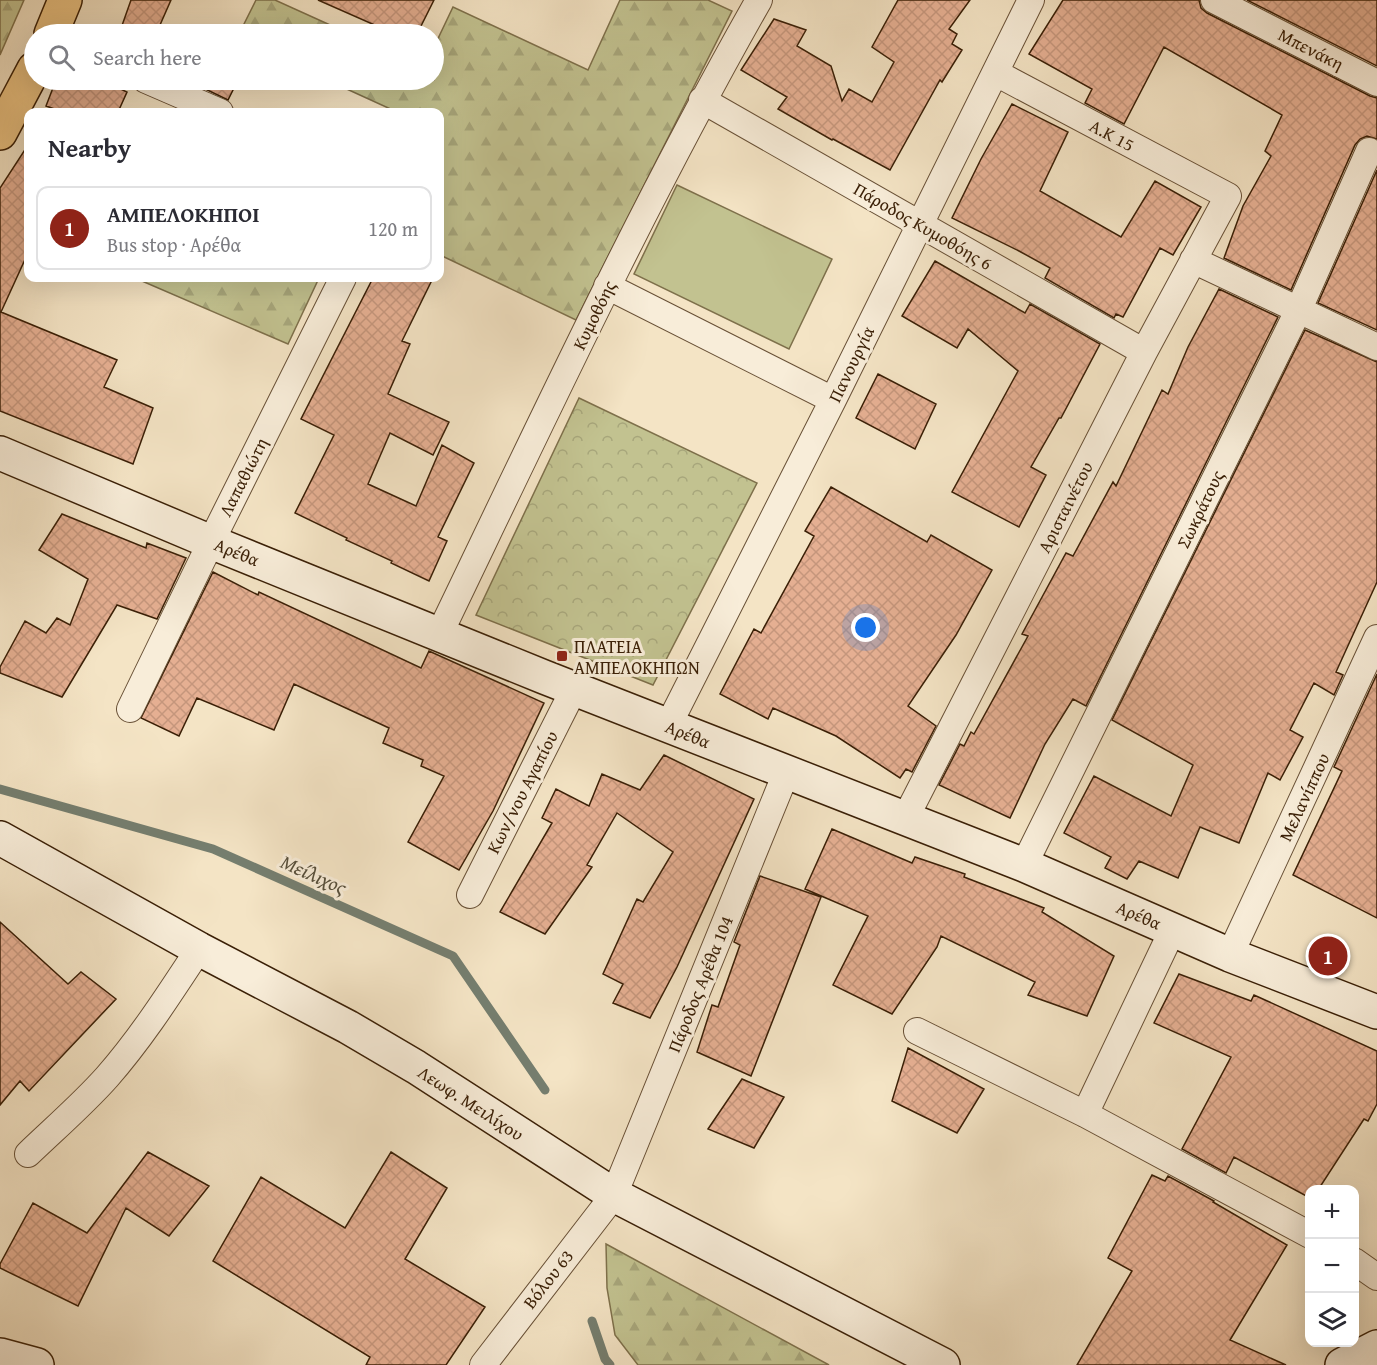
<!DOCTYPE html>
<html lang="en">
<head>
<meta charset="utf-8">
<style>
	:root { --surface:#fff; --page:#f2f2f3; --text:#2b2b33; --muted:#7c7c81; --line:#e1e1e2; --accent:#8f2418 }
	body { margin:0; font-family:"Gentium Book Plus",serif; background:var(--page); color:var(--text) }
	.controls { position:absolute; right:18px; bottom:18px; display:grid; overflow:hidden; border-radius:12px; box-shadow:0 6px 24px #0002 }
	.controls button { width:54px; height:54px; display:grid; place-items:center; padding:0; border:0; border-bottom:2px solid var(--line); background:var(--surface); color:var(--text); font:30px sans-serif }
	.you { position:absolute; left:866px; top:628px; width:21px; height:21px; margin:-15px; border:4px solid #fff; border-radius:50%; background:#1a73e8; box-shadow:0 0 0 9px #1a73e833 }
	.badge { display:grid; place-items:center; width:39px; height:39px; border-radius:50%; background:var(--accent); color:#fff; font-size:20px; font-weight:700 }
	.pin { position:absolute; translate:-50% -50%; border:3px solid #fff; box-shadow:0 2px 6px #0006 }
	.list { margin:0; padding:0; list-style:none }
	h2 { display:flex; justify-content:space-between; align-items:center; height:78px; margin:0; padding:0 24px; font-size:26px }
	h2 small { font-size:20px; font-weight:400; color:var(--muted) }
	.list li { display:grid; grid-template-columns:39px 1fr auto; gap:18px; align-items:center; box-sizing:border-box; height:84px; margin:0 12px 12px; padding:0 12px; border:2px solid var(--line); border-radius:12px }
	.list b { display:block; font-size:22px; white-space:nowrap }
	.list p { margin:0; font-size:20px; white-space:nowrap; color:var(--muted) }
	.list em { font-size:20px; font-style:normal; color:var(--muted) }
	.icon { flex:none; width:33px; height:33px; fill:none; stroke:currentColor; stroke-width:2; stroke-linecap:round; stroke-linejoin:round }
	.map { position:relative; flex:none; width:1377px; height:1365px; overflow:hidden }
	.search { position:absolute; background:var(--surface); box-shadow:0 6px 24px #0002; left:24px; top:24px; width:420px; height:66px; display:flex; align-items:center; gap:15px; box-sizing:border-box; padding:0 21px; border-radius:33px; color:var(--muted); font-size:22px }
	.panel { position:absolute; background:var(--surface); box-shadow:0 6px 24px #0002; left:24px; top:108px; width:420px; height:174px; border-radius:12px }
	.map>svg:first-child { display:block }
	.forest { fill:url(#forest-firs); stroke:#7e704b; stroke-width:1.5 }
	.park { fill:url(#park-crowns); stroke:#7e704b; stroke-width:1.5 }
	.garden { fill:#c2c290; stroke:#7e704b; stroke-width:1.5 }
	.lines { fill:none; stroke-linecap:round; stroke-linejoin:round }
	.stream { stroke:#757e6f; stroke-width:9 }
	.building { fill:url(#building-cross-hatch); stroke:#3a1f06; stroke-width:1.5 }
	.street-casing { stroke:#685036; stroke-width:28 }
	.secondary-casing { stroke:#3a1f06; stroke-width:36 }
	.primary-casing { stroke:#3a1f06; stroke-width:36 }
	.street { stroke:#f8edd9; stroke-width:26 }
	.secondary { stroke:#f8edd9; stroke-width:33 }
	.primary { stroke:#eac282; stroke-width:33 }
	.poi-dot { fill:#8f2418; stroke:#f8edd9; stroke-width:2 }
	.labels { text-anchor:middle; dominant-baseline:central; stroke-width:6; stroke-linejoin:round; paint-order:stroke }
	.street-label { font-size:18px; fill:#3a1f06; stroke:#f8edd9 }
	.poi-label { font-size:18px; fill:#3a1f06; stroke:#f8edd9; text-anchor:start }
	.water-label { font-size:20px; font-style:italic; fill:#574f3b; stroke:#f8edd9 }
</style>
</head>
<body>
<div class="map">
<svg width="1377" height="1365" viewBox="0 0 1377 1365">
	<defs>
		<pattern id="forest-firs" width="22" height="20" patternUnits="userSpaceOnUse" patternTransform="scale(1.5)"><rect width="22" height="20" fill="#c2c290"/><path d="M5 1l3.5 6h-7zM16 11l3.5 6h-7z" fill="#a7a67b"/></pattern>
		<pattern id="park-crowns" width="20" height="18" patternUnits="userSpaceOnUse" patternTransform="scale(1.5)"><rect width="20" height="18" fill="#c2c290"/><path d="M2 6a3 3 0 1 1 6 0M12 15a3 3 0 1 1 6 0" fill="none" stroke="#a7a67b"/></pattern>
		<pattern id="building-cross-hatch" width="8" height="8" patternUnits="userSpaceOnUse" patternTransform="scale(1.5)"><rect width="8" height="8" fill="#e5af92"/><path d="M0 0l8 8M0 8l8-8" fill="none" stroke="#c5967c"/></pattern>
	</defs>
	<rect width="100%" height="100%" fill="#f4e4c5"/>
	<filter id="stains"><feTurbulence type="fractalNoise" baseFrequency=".00333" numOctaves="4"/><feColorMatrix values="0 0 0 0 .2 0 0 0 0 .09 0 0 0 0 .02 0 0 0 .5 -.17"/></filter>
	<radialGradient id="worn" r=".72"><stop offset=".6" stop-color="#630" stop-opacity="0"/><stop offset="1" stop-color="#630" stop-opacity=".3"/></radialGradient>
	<path class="forest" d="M0,0H24L0,55Z
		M256,0H275L350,34H239Z
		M620,0H708L732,11L576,320L440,255V112H397L327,80H434V47L453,7L588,70Z
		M135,278H319L288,344Z
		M606,1244L829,1365H638L615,1335L607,1288Z"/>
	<path class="park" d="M579,398L757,483L653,685L476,615Z"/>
	<path class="garden" d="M677,185L832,259L789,349L634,274Z"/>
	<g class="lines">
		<path class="stream" d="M0,789L213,849L453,956L545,1090
			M592,1321L605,1359L610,1365"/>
	</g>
	<path class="building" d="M131,0H171L156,34H119Z
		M318,0H434L417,34H395Z
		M898,0H970L949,29L957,34L952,44L962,50L942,82L940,80L890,170L833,139L832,140L778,109L787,97L741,70L774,19L806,30L797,46L831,66L842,101L849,89L872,102L894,62L872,47Z
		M1063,0H1199L1201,8L1207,13L1370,96L1377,98V139L1367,136L1360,139L1355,145L1291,290L1224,258L1243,206L1271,156L1265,151L1282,115L1164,47L1124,124L1085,103L1092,89L1029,54Z
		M1247,0H1377V66Z
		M56,80H102L127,92L118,112H63L46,106Z
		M205,80H238L228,100L201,87Z
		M1012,104L1068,132L1040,191L1121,237L1155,181L1201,207L1173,255L1160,248L1123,317L1116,314L1114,318L1045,278L1050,268L1019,251L952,218L981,159Z
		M28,145V253L1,312L117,360L104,387L153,408L133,464L0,411V188Z
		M1377,170V330L1318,303Z
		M935,261L1025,313L1030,304L1100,344L1061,418H1059L1031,467L1046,475L1019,527L952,492L1018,371L968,329L957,348L902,316Z
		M373,278H433L402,341L410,344L388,394L449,422L433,455L390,433L368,484L416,506L442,445L474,463L438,537L447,541L429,581L391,563L392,561L346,540L347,538L295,513L334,435L301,419Z
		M1219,289L1278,317L1086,706L1073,699L1045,744L1010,818L939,785L960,744L964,746L971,732L974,734L1028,636L1022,634L1066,553L1073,556L1113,482L1116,486L1162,390L1168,394L1188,347Z
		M1305,330L1377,362V582L1336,672L1343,675L1334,695L1314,683L1290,730L1303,737L1280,780L1268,773L1239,843L1200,827L1178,878L1139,861L1127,879L1105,868L1111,857L1064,833L1094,776L1171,816L1193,765L1112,720Z
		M878,374L936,404L915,449L856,418Z
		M831,487L927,542L931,535L992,570L956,635L908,706L936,726L912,772L906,769L900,778L836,736L773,708L768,719L720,694L754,629L761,633L814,536L805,531Z
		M62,514L146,548L147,543L186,558L157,619L117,605L62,697L0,673V667L25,621L46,633L57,618L70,625L88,579L39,550Z
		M213,572L258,595L259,592L421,668L429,651L544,703L493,811L459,870L408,842L444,776L421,766L423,760L383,743L389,728L294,684L274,730L197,698L179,736L141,718Z
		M1377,674V918L1293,875L1342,771L1334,767Z
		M664,755L754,799L677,967L650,1018L613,1003L623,984L603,974L637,899L643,902L673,852L617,813L587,865L592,867L545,934L500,912L552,823L542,818L556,789L589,806L602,774L640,790Z
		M832,829L912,863L915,857L965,874L964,877L1044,908L1042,912L1114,956L1087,1016L1028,995L1035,982L941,936L937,947L892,1014L833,985L868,916L805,889Z
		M760,876L821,897L751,1076L697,1052L712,1005L718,1007L740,945L734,942Z
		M0,922L68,984L81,972L116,999L29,1091L20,1081L0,1105Z
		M1179,974L1251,1001L1254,995L1377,1051V1104L1368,1121L1364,1119L1318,1190H1310V1198L1234,1157L1226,1173L1182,1149L1231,1057L1154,1023Z
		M908,1048L984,1089L957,1133L892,1101Z
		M742,1079L784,1097L754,1148L708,1129Z
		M148,1152L209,1186L169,1236L126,1208L78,1306L0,1268V1264L33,1203L87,1233Z
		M391,1152L447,1188L405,1259L485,1307L446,1365H366L370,1357L213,1261L261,1177L345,1228Z
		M1152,1175L1165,1181L1168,1176L1214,1201L1213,1202L1287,1245L1230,1340L1286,1365H1077L1132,1271L1108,1258Z"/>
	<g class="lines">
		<defs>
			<path id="street" d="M1214,0L1377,83
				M146,80L220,112
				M702,100L1144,352
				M1193,260L1377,347
				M607,286L833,400
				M439,635C542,421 642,206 759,0
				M130,709L211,542L343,278
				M668,726L833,400L1031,0
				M905,819L1144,352L1228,196L996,73
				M1024,865L1299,309L1369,151
				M470,895L574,689
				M1230,955L1377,638
				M917,1031L1085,1114L1310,1235
				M1085,1114L1173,929
				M28,1154C54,1129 83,1104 107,1077C142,1037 170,993 199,949
				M1354,1261L1377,1277
				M483,1365L614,1195L786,773"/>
			<path id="secondary" d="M0,453L211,542L544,677L1024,865L1230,955L1377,1012
				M0,838L199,949L348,1027L416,1067L614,1195L943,1365
				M0,1355L37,1365
				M1342,1365L1377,1347"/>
			<path id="primary" d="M51,34L65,0
				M0,133L34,69"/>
		</defs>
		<use href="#street" class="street-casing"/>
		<use href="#secondary" class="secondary-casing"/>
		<use href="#primary" class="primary-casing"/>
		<use href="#street" class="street"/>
		<use href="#secondary" class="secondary"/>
		<use href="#primary" class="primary"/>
	</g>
	<rect class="poi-dot" x="556" y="650" width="12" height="12" rx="3"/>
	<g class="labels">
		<g class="street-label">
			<text transform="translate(1311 49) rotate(27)">Μπενάκη</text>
			<text transform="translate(1112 135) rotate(28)">Α.Κ 15</text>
			<text transform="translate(923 226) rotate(30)">Πάροδος Κυμοθόης 6</text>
			<text transform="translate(594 315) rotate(-64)">Κυμοθόης</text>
			<text transform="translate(851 364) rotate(-64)">Πανουργία</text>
			<text transform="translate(243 477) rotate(-63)">Λαπαθιώτη</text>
			<text transform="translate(1065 507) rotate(-63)">Αρισταινέτου</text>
			<text transform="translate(1200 509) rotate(-64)">Σωκράτους</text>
			<text transform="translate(237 552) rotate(22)">Αρέθα</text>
			<text transform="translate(688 734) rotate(22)">Αρέθα</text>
			<text transform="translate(522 792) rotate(-63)">Κων/νου Αγαπίου</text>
			<text transform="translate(1304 797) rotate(-65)">Μελανίππου</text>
			<text transform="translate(1139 915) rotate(23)">Αρέθα</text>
			<text transform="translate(700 984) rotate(-68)">Πάροδος Αρέθα 104</text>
			<text transform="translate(471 1103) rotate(33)">Λεωφ. Μειλίχου</text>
			<text transform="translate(548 1279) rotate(-52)">Βόλου 63</text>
		</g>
		<g class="poi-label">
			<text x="574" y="646">ΠΛΑΤΕΙΑ<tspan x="574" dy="21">ΑΜΠΕΛΟΚΗΠΩΝ</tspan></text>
		</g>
		<g class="water-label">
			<text transform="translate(314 874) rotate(24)">Μείλιχος</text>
		</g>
	</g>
	<rect width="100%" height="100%" filter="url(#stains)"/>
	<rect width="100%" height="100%" fill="url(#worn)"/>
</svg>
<div class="controls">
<button>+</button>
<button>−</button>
<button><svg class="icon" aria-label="layers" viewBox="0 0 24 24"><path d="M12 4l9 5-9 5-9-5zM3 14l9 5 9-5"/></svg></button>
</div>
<div class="you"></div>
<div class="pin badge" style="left:1328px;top:956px">1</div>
<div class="search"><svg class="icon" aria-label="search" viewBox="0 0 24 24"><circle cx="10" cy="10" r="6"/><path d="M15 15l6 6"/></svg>Search here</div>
<section class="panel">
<h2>Nearby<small></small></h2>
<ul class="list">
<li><span class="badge">1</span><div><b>ΑΜΠΕΛΟΚΗΠΟΙ</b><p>Bus stop · Αρέθα</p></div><em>120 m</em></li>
</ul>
</section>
</div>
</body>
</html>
